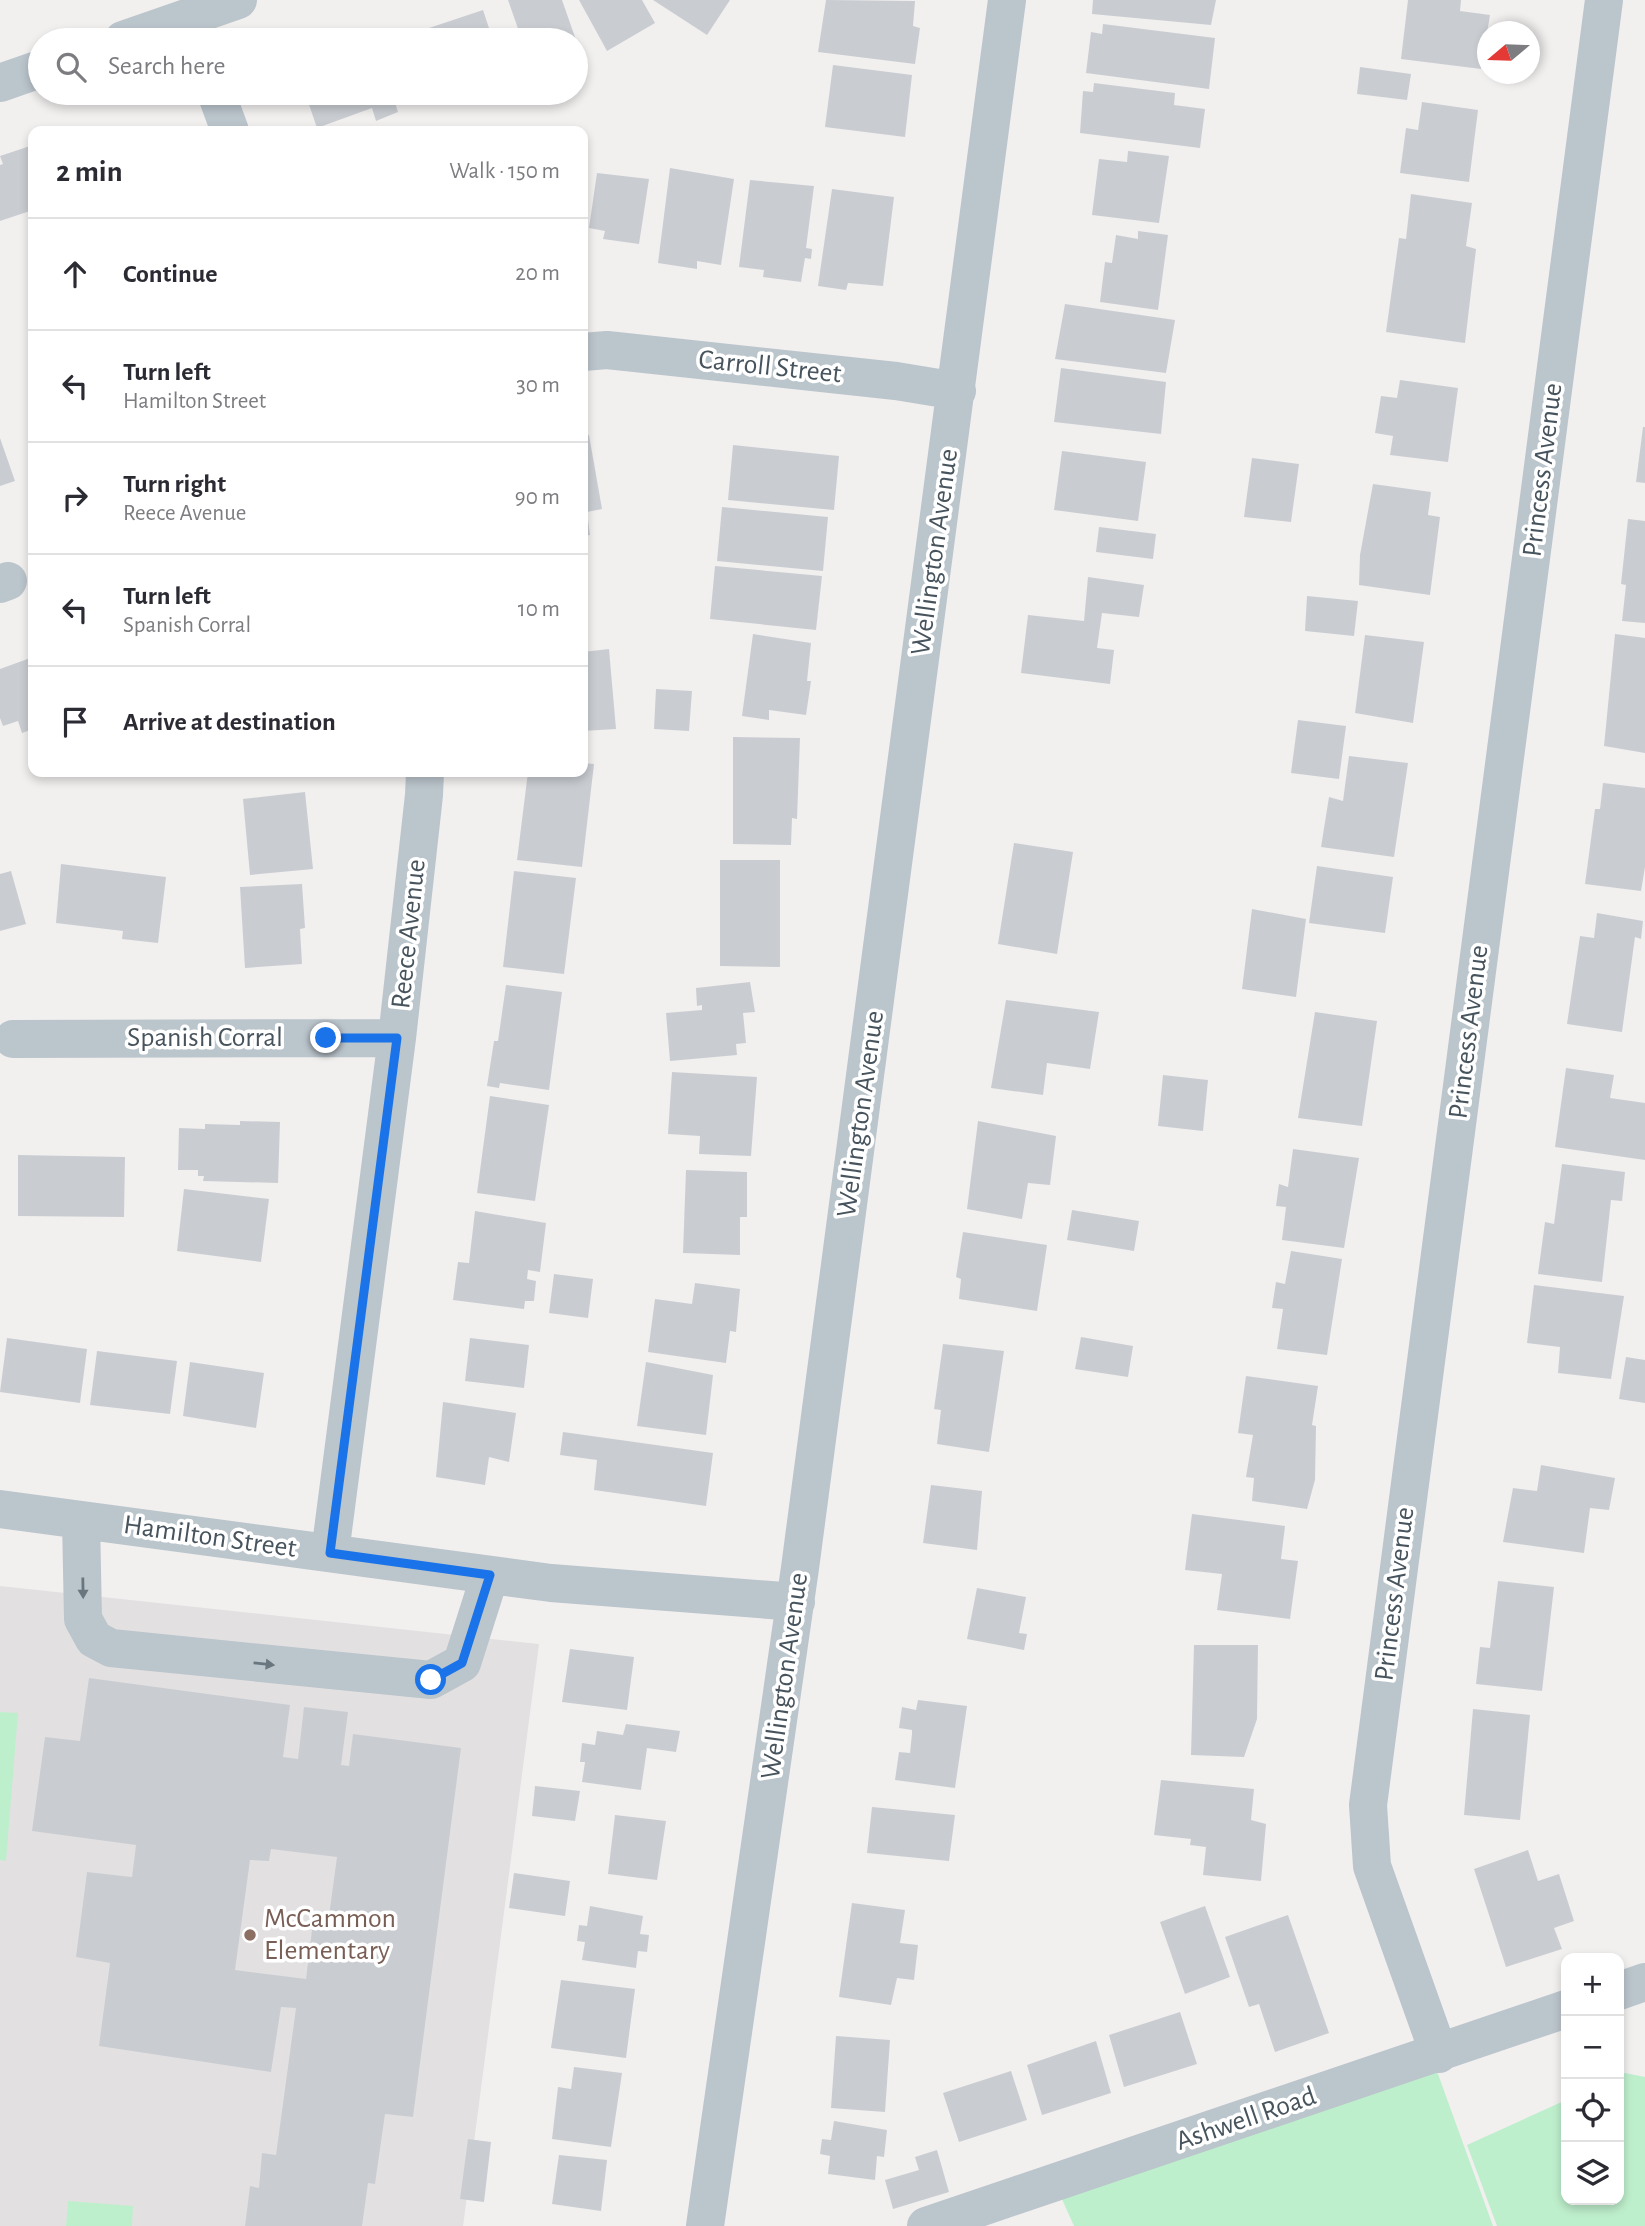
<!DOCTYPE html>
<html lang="en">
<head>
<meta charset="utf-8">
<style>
	:root { --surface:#fff; --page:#f7f7f7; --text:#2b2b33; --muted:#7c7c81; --line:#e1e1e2 }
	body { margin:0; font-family:"Alegreya Sans",sans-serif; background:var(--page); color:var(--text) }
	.controls { position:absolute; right:21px; bottom:21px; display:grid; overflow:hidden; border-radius:14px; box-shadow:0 4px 10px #0003 }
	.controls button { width:63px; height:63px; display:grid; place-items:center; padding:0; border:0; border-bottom:2px solid var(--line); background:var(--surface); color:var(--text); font:35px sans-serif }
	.compass { position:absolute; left:1477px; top:21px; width:63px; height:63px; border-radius:50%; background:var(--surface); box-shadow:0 4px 10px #0003; rotate:251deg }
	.stop { position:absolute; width:21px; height:21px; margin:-16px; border:5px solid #1a73e8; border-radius:50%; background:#fff }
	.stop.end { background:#1a73e8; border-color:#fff; box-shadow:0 2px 7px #0008 }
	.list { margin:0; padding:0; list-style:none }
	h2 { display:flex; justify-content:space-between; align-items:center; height:91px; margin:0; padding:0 28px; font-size:30px }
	h2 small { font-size:23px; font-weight:400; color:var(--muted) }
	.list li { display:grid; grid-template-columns:46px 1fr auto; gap:21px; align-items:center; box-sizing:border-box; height:112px; padding:0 28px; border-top:2px solid var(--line) }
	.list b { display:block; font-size:26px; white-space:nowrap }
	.list p { margin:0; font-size:23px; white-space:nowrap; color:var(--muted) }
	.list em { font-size:23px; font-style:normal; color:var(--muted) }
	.icon { flex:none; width:38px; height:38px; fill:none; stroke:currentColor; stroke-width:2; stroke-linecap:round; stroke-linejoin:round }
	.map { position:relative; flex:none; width:1645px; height:2226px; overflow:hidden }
	.search { position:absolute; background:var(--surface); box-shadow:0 4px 10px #0003; left:28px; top:28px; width:560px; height:77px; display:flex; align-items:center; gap:18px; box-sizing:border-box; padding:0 24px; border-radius:38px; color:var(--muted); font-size:26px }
	.panel { position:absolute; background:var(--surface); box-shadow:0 4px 10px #0003; left:28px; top:126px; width:560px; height:651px; border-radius:14px }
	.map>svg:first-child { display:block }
	.education { fill:#e3e0e1 }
	.green { fill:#beefcc }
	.building { fill:#c9cdd2; fill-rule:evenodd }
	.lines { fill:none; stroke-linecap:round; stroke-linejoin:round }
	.minor { stroke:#bbc5cc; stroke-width:38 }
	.oneway { fill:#6a767e }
	.route { stroke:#1a73e8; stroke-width:9 }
	.education-dot { fill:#8d6e63; stroke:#fff; stroke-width:2.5 }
	.labels { text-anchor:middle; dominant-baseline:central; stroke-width:7; stroke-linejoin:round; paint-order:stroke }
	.street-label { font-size:28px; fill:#47545d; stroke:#fff }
	.education-label { font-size:28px; fill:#785e54; stroke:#fff; text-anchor:start }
</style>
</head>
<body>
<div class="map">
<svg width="1645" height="2226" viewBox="0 0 1645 2226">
	<rect width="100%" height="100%" fill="#f2efef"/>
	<path class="education" d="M0,1586L539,1644L463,2226H0Z"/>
	<path class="green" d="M0,1712L18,1713L6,1861L0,1860Z
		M1430,2052L1493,2226H1074L1056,2186Z
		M1625,2073L1645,2077V2226H1497L1467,2145L1566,2100V2200H1619V2075Z
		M68,2201L133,2206L132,2226H66Z"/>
	<path class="building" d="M508,0H562L576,40H522Z
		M579,0H642L655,23L607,51Z
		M653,0H730L707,35Z
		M826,0L915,1L913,26L920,28L915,64L818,52Z
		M1093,0H1216L1211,25L1092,14Z
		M1408,0H1461L1460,11L1490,15L1481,69L1401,59Z
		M483,10L493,40H407L405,36Z
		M1103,24L1215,38L1209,89L1086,73L1091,32L1102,34Z
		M833,65L912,75L905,137L825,127Z
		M1360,67L1411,74L1407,100L1357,94Z
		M1094,83L1175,93L1174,105L1205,109L1200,148L1080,133L1083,91L1093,92Z
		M305,93H392L398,112L376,121L372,108L317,128Z
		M1422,102L1478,110L1469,182L1400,173L1406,128L1418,130Z
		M33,145V210L0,221V165L3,164L0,156Z
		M1128,151L1169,156L1159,223L1092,215L1099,159L1127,162Z
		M670,168L734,179L721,265L697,261V269L658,263Z
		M597,173L649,179L639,244L603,239L605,231L589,228Z
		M750,180L814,186L806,248L812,249L811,259L805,258L801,282L763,277L764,270L739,267Z
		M832,189L894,197L883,286L848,283L846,290L818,286Z
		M1411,194L1472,203L1466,246L1476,249L1465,343L1386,332L1399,238L1406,239Z
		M1138,231L1168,235L1158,310L1100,302L1105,262L1112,263L1116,235L1138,239Z
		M1065,304L1175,320L1166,373L1055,359Z
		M1061,368L1166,382L1161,434L1054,422Z
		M1400,380L1458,388L1448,462L1390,455L1393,436L1375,433L1381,396L1397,398Z
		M1643,427H1645V483L1636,482Z
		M589,435L602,509L587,512L590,535L583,536V436Z
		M0,438L15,481L0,486Z
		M733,445L839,456L834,510L728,500Z
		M1062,451L1146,462L1138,521L1054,510Z
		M1252,458L1299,464L1291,522L1244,517Z
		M1373,484L1431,492L1428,515L1440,517L1430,595L1359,585L1360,555Z
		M722,507L828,517L823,571L717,561Z
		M1628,519L1645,521V623L1622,621L1626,585L1621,584Z
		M1099,527L1156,534L1153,559L1096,552Z
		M715,566L822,576L816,630L710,619Z
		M1088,577L1144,585L1139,617L1102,613L1097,648L1114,650L1110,684L1021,673L1028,615L1084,621Z
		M1307,596L1358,601L1354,636L1305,631Z
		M753,634L811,643L807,681H811L806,715L769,710V720L742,716Z
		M1615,634L1645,638V753L1604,746Z
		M1365,635L1424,642L1413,723L1355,713Z
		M609,649L616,729L583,731V652Z
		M33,657V729L22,733L18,721L3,726L0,718V669Z
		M656,689L692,691L689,731L654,729Z
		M1298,720L1346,726L1339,779L1291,773Z
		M733,737L800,738L797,819L792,818L791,845L733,844Z
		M1349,756L1408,763L1394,857L1321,847L1329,797L1343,801Z
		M583,763L594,764L582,867L517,860L528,772H583Z
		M1603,783L1645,788V867L1641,891L1585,884L1595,809H1600Z
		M305,792L313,869L250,875L243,799Z
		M1014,843L1073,852L1057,954L998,944Z
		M720,860H780V967L720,966Z
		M61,864L166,877L158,943L122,939L123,931L56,923Z
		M1317,866L1393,877L1385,933L1309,923Z
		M11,871L26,924L0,931V874Z
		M514,871L576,878L564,974L503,967Z
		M302,884L305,928L300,929L302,964L245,968L240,887Z
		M1252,909L1306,919L1296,997L1242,989Z
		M1597,913L1643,921L1641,939L1635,937L1622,1032L1567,1024L1580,936L1594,938Z
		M750,982L755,1012L743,1013L746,1043L736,1044L737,1055L670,1061L666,1013L702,1010V1005L697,1006L696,988Z
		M506,985L562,992L549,1090L500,1083L499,1088L487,1086L494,1041H498Z
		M1006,1000L1099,1012L1090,1069L1047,1063L1043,1095L991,1088Z
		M1315,1012L1377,1021L1362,1126L1298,1118Z
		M1566,1068L1614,1075L1610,1098L1645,1103V1160L1555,1147Z
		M672,1072L757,1077L751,1156L699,1154L700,1136L668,1134Z
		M1163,1075L1208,1080L1203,1131L1158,1126Z
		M490,1096L549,1105L535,1201L477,1193Z
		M240,1121L280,1122L278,1183L203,1181L204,1176H198V1170H178L179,1128L205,1129V1124L240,1125Z
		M978,1121L1056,1136L1050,1185L1028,1183L1022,1219L967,1209Z
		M1293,1149L1359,1158L1344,1248L1282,1240L1286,1207L1276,1206L1279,1184L1288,1187Z
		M18,1155L125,1157L124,1217L18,1216Z
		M1562,1164L1625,1172L1622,1201L1611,1200L1602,1282L1538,1274L1545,1222L1554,1224Z
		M686,1170L747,1172V1217H740V1255L683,1253Z
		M184,1189L269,1199L261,1262L177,1251Z
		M1072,1210L1139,1221L1134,1251L1067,1240Z
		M475,1211L546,1223L540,1272L528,1270L527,1279L536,1281L534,1301H525L524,1309L453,1300L458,1262L469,1263Z
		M963,1232L1047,1245L1037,1311L959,1299L961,1279L956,1277Z
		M1291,1251L1342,1259L1327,1355L1277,1349L1283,1309L1272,1308L1276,1282L1285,1284Z
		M554,1274L593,1279L588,1318L549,1313Z
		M695,1283L740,1289L736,1332L730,1331L726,1363L648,1352L655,1299L692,1304Z
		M1534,1285L1624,1296L1611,1379L1558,1373L1560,1347L1527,1343Z
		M1081,1337L1133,1346L1128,1377L1075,1369Z
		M7,1338L87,1349L80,1403L0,1392Z
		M470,1338L529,1345L524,1388L465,1381Z
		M943,1344L1004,1351L989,1452L937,1444L941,1410L934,1409Z
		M97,1351L177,1361L170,1414L90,1405Z
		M1626,1357L1645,1360V1403L1619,1399Z
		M190,1362L264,1373L256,1428L183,1416Z
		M646,1362L713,1375L706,1435L637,1426Z
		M1246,1376L1318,1386L1312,1425L1316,1426L1315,1480L1307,1509L1252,1501L1254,1478L1246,1477L1253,1435L1238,1433Z
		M443,1402L516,1413L509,1462L489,1457L485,1485L436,1477Z
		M563,1432L713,1453L706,1506L594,1490L597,1460L560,1455Z
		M1541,1465L1615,1478L1609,1510L1590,1508L1584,1553L1503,1542L1513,1488L1537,1491Z
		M931,1485L982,1491L977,1550L923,1543Z
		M1192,1514L1285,1526L1281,1559L1298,1561L1290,1619L1217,1610L1222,1574L1185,1570Z
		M1498,1581L1554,1587L1542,1691L1476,1684L1480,1647L1490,1648Z
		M977,1588L1026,1597L1019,1633L1027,1634L1024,1650L967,1639Z
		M1194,1645H1258L1257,1719L1244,1757L1191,1755Z
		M570,1649L634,1657L627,1710L562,1702Z
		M89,1678L290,1705L283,1757L298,1759L304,1707L348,1712L341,1765L349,1766L353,1734L461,1748L413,2117L385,2114L375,2184L368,2183L362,2226H245L250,2186L259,2188L262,2153L276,2155L296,2008L281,2007L271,2072L99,2046L110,1963L76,1957L87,1872L132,1877L136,1845L32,1831L45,1737L80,1741ZM271,1849L337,1857L328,1923L313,1922L306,1979L235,1970L250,1860L269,1861Z
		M918,1700L967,1706L955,1788L895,1780L899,1752L910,1753L912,1734V1730L899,1728L902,1707L916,1710Z
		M1473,1709L1530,1715L1520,1820L1464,1815Z
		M626,1724L680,1731L676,1752L647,1748L641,1790L582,1782L585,1762H580L582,1743L595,1745L597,1731L623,1735Z
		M1161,1780L1254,1789L1251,1820L1266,1824L1261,1881L1203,1875L1206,1847L1190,1845L1191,1839L1154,1835Z
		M535,1786L580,1791L575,1821L532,1816Z
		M872,1807L955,1815L949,1861L867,1853Z
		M615,1815L666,1821L657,1880L608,1874Z
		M1528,1850L1538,1881L1559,1874L1574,1921L1554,1928L1562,1949L1506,1967L1474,1869Z
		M514,1873L570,1881L565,1916L509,1908Z
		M852,1903L905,1910L900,1943L918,1945L914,1980L897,1978L891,2005L839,1997Z
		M590,1906L643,1916L640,1934L649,1935L647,1952L638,1951L636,1968L582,1960L585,1942L577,1941L579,1925L587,1926Z
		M1205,1906L1230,1977L1185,1994L1160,1922Z
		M1288,1915L1329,2033L1275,2052L1259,2004L1249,2007L1225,1937Z
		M561,1980L635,1989L626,2058L551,2048Z
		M1180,2012L1197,2064L1124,2087L1109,2035Z
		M836,2036L890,2040L885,2112L831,2108Z
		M1096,2041L1111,2093L1042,2115L1027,2065Z
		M574,2067L622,2073L611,2147L552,2139L558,2087L571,2089Z
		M1011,2071L1027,2120L959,2142L943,2093Z
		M834,2121L887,2130L884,2157L877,2156L875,2180L828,2174L830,2156L820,2154L822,2139L831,2140Z
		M468,2139L491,2142L484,2202L460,2199Z
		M937,2150L949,2192L893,2209L885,2180L919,2170L915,2157Z
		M559,2155L607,2160L601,2211L552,2204Z"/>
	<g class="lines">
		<path class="minor" d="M123,40L238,0
			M0,83L40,69
			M216,93L230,131
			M583,352L607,350L896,381L957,391
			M0,584L8,581
			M13,1039L397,1038
			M0,1509L551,1583L796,1602
			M81,1520L83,1619L94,1639L111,1648L431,1680L462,1663L490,1575
			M330,1553L397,1038L424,795L425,772
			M1619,1991L1645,1982
			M1439,2054L1372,1866L1368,1805L1604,0
			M705,2226L800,1568L1007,0
			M926,2226L1566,2009"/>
	</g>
	<defs><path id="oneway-solid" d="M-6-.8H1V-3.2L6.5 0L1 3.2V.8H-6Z" transform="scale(1.75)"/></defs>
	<g class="oneway">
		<use href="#oneway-solid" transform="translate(83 1588) rotate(89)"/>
		<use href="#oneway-solid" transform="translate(264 1664) rotate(6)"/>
	</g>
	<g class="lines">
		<path class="route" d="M326,1038H397L330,1553L490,1575L462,1663L431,1680"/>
	</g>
	<circle class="education-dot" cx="250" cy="1935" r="7"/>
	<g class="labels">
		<g class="street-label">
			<text transform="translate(770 367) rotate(6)">Carroll Street</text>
			<text transform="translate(1543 470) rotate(-83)">Princess Avenue</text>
			<text transform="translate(935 552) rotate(-82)">Wellington Avenue</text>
			<text transform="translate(409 934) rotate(-84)">Reece Avenue</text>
			<text transform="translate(1469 1032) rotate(-83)">Princess Avenue</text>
			<text x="205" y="1038">Spanish Corral</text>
			<text transform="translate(861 1114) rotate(-82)">Wellington Avenue</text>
			<text transform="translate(210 1537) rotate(8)">Hamilton Street</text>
			<text transform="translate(1395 1594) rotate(-83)">Princess Avenue</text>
			<text transform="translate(785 1676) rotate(-82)">Wellington Avenue</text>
			<text transform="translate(1246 2119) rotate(-19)">Ashwell Road</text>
		</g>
		<g class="education-label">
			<text x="264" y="1919">McCammon<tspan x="264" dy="32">Elementary</tspan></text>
		</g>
	</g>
</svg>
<div class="controls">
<button>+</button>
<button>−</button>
<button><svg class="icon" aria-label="locate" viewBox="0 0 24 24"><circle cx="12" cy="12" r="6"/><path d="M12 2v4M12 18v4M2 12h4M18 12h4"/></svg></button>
<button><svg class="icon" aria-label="layers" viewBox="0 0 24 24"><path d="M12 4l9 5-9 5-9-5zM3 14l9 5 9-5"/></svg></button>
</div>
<svg class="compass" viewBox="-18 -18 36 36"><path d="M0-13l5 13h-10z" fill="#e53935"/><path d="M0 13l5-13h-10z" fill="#7c7c81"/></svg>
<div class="stop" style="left:431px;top:1680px"></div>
<div class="stop end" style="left:326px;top:1038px"></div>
<div class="search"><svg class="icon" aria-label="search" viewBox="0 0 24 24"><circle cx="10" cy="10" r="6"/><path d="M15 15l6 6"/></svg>Search here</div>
<section class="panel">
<h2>2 min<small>Walk · 150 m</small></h2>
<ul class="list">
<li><svg class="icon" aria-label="ahead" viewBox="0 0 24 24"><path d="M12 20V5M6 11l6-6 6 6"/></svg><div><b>Continue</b></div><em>20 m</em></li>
<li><svg class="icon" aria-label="left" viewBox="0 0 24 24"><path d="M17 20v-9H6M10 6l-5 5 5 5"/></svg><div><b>Turn left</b><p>Hamilton Street</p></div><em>30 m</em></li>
<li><svg class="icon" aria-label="right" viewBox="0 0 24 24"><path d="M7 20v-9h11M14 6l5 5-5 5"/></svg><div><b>Turn right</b><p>Reece Avenue</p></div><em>90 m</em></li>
<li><svg class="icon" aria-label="left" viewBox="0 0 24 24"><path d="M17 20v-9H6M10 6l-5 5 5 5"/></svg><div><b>Turn left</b><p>Spanish Corral</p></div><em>10 m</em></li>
<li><svg class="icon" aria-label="arrive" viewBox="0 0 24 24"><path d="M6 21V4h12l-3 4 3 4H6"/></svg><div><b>Arrive at destination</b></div></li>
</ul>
</section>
</div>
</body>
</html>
